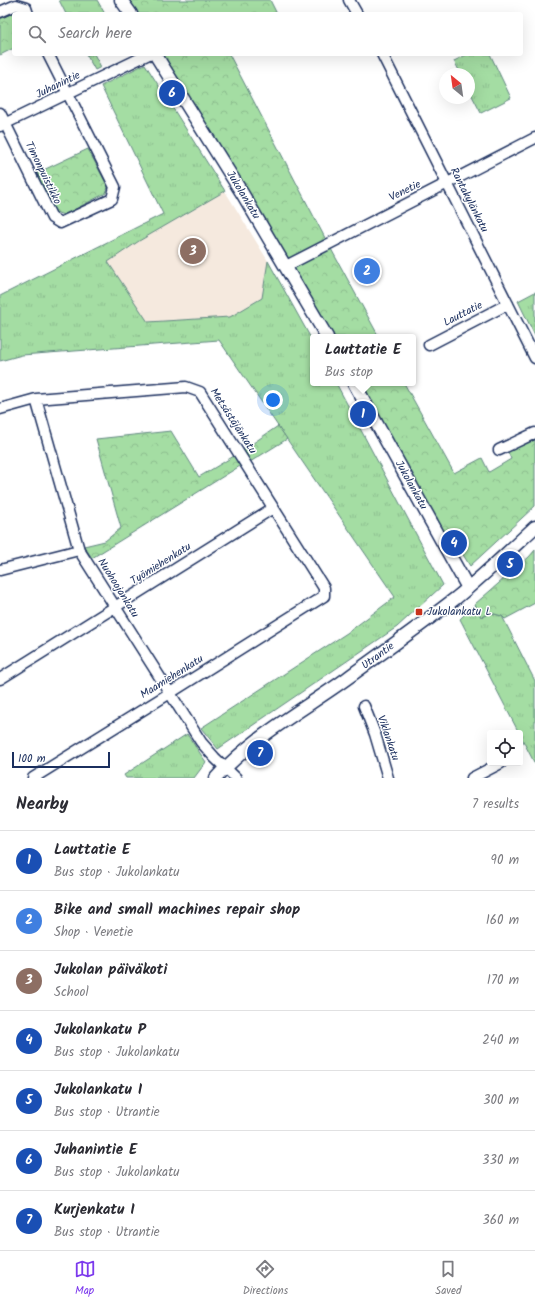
<!DOCTYPE html>
<html lang="en">
<head>
<meta charset="utf-8">
<style>
	:root { --surface:#fff; --page:#f7f7f7; --text:#2b2b33; --muted:#7c7c81; --line:#e1e1e2; --accent:#7c3aed }
	body { margin:0; font-family:Kalam,sans-serif; background:var(--page); color:var(--text) }
	.controls { position:absolute; right:12px; bottom:12px; display:grid; overflow:hidden; border-radius:4px; box-shadow:0 4px 16px #0002 }
	.controls button { width:36px; height:36px; display:grid; place-items:center; padding:0; border:0; border-bottom:1px solid var(--line); background:var(--surface); color:var(--text); font:20px sans-serif }
	.compass { position:absolute; left:439px; top:68px; width:36px; height:36px; border-radius:50%; background:var(--surface); box-shadow:0 4px 16px #0002; rotate:331deg }
	.scale { position:absolute; left:12px; bottom:10px; width:98px; box-sizing:border-box; padding-left:4px; border:2px solid #1b2f5e; border-top:0; font-size:11px; line-height:14px; white-space:nowrap; color:#1b2f5e; -webkit-text-stroke:3px #fff; paint-order:stroke }
	.you { position:absolute; left:273px; top:400px; width:14px; height:14px; margin:-10px; border:3px solid #fff; border-radius:50%; background:#1a73e8; box-shadow:0 0 0 6px #1a73e833 }
	.badge { display:grid; place-items:center; width:26px; height:26px; border-radius:50%; background:var(--accent); color:#fff; font-size:13px; font-weight:700 }
	.pin { position:absolute; translate:-50% -50%; border:2px solid #fff; box-shadow:0 1px 4px #0006 }
	.popup { position:absolute; left:310px; top:334px; width:106px; height:52px; box-sizing:border-box; display:grid; place-content:center; border-radius:4px; background:var(--surface); filter:drop-shadow(0 1px 3px #0005); font-size:13px; white-space:nowrap; color:var(--muted) }
	.popup b { font-size:15px; color:var(--text) }
	.popup::after { content:''; position:absolute; left:50%; top:100%; margin-left:-8px; border:8px solid transparent; border-top-color:var(--surface) }
	.list { margin:0; padding:0; list-style:none }
	h2 { display:flex; justify-content:space-between; align-items:center; height:52px; margin:0; padding:0 16px; font-size:17px }
	h2 small { font-size:13px; font-weight:400; color:var(--muted) }
	.list li { display:grid; grid-template-columns:26px 1fr auto; gap:12px; align-items:center; box-sizing:border-box; height:60px; padding:0 16px; border-top:1px solid var(--line) }
	.list b { display:block; font-size:15px; white-space:nowrap }
	.list p { margin:0; font-size:13px; white-space:nowrap; color:var(--muted) }
	.list em { font-size:13px; font-style:normal; color:var(--muted) }
	.icon { flex:none; width:22px; height:22px; fill:none; stroke:currentColor; stroke-width:2; stroke-linecap:round; stroke-linejoin:round }
	.map { position:relative; flex:none; width:535px; height:778px; overflow:hidden }
	.search { position:absolute; background:var(--surface); box-shadow:0 4px 16px #0002; left:12px; right:12px; top:12px; height:44px; display:flex; align-items:center; gap:10px; box-sizing:border-box; padding:0 14px; border-radius:4px; color:var(--muted); font-size:15px }
	.sheet { height:472px; background:var(--surface) }
	nav { display:flex; justify-content:space-around; align-items:center; box-sizing:border-box; height:56px; border-top:1px solid var(--line); background:var(--surface); font-size:11px; color:var(--muted) }
	nav a { display:grid; justify-items:center; gap:2px }
	nav .on { color:var(--accent) }
	.map>svg:first-child { display:block }
	.built { fill:#f5e9de }
	.grass { fill:url(#grass-tufts); stroke:#608680 }
	.forest { fill:url(#forest-crowns); stroke:#608680 }
	.lines { fill:none; stroke-linecap:round; stroke-linejoin:round }
	.minor-casing { stroke:#1b2f5e; stroke-width:13 }
	.major-casing { stroke:#1b2f5e; stroke-width:15 }
	.minor { stroke:#fff; stroke-width:10 }
	.major { stroke:#fff; stroke-width:12 }
	.poi-dot { fill:#c8321e; stroke:#fff; stroke-width:1.5 }
	.labels { text-anchor:middle; dominant-baseline:central; stroke-width:3; stroke-linejoin:round; paint-order:stroke }
	.street-label { font-size:11px; fill:#1b2f5e; stroke:#fff }
	.poi-label { font-size:11px; fill:#1b2f5e; stroke:#fff; text-anchor:start }
</style>
</head>
<body>
<div class="map">
<svg width="535" height="778" viewBox="0 0 535 778">
	<defs>
		<pattern id="grass-tufts" width="24" height="20" patternUnits="userSpaceOnUse"><rect width="24" height="20" fill="#a4dda3"/><path d="M3 7l-1-3M5 7V3M7 7l1-3M15 17l-1-3M17 17v-4M19 17l1-3" fill="none" stroke="#8dbe8f"/></pattern>
		<pattern id="forest-crowns" width="20" height="18" patternUnits="userSpaceOnUse"><rect width="20" height="18" fill="#a4dda3"/><path d="M2 6a3 3 0 1 1 6 0M12 15a3 3 0 1 1 6 0" fill="none" stroke="#8dbe8f"/></pattern>
	</defs>
	<rect width="100%" height="100%" fill="#fff"/>
	<filter id="ink" filterUnits="userSpaceOnUse"><feTurbulence type="fractalNoise" baseFrequency=".025" numOctaves="2"/><feDisplacementMap in="SourceGraphic" scale="8" xChannelSelector="R" yChannelSelector="G"/><feConvolveMatrix kernelMatrix="1 2 1 2 8 2 1 2 1" color-interpolation-filters="sRGB"/></filter>
	<g filter="url(#ink)">
		<path class="built" d="M225,191L268,261L262,298L230,317L148,322L108,262L139,241Z"/>
		<path class="grass" d="M59,0H97L105,14H66Z
			M86,54H94L101,67L95,70Z
			M468,54H490L511,98L481,113L469,90V74H461L454,61Z
			M145,64L225,191L139,241L108,262L148,322L230,317L262,298L268,261L313,342V383H336L443,585L397,627L218,749L201,728L347,633L395,597L219,340L22,355L0,361V296L163,214L101,86Z
			M535,292V336L518,301Z
			M475,604L481,617L491,613L502,616L535,681V764L520,735V733H519L460,619Z
			M187,734L206,762L194,778H126L124,775Z"/>
		<path class="forest" d="M125,0H270L277,14H134Z
			M17,11L22,14H14V48L0,55V19Z
			M159,54H229L324,236L379,337H330Z
			M88,149L108,187L106,193L64,215L55,212L37,173Z
			M357,383H404L454,473L482,458L489,472L511,459L508,452L535,438V506L470,566L454,540L443,537Z
			M278,426L287,439L250,462L243,450Z
			M171,431L199,477L234,456L240,466L92,558L84,546L105,541L121,528L96,439Z
			M535,550V603L505,619L502,616L491,613L481,617L475,604L529,557Z"/>
		<g class="lines">
			<defs>
				<path id="minor" d="M349,0L357,14
					M0,12L16,5L26,8L28,14
					M382,54L535,358
					M0,113L52,218L60,223L112,199L115,187L48,54
					M0,126L149,54
					M286,266L535,138
					M429,345L508,304
					M36,399L79,550L201,742L215,758L236,778
					M0,409L36,399L186,387L200,392L324,588V596L170,693L33,778
					M499,450L535,433
					M0,570L79,550
					M0,679L273,508
					M364,706L375,734L388,778
					M472,778L501,763"/>
				<path id="major" d="M121,0L131,14
					M155,54L242,193L327,337
					M354,383L468,588
					M216,778C251,738 303,710 346,679C383,652 420,626 456,598C483,576 509,551 535,527"/>
			</defs>
			<use href="#minor" class="minor-casing"/>
			<use href="#major" class="major-casing"/>
			<use href="#minor" class="minor"/>
			<use href="#major" class="major"/>
		</g>
	</g>
	<rect class="poi-dot" x="415" y="608" width="8" height="8" rx="2"/>
	<g class="labels">
		<g class="street-label">
			<text transform="translate(58 85) rotate(-26)">Juhanintie</text>
			<text transform="translate(43 173) rotate(64)">Timonpuistikko</text>
			<text transform="translate(405 191) rotate(-26)">Venetie</text>
			<text transform="translate(243 195) rotate(59)">Jukolankatu</text>
			<text transform="translate(469 200) rotate(63)">Rantakylänkatu</text>
			<text transform="translate(463 314) rotate(-27)">Lauttatie</text>
			<text transform="translate(233 421) rotate(57)">Metsästäjänkatu</text>
			<text transform="translate(411 485) rotate(61)">Jukolankatu</text>
			<text transform="translate(161 564) rotate(-32)">Työmiehenkatu</text>
			<text transform="translate(118 588) rotate(58)">Nuohoojankatu</text>
			<text transform="translate(378 656) rotate(-36)">Utrantie</text>
			<text transform="translate(172 677) rotate(-32)">Maamiehenkatu</text>
			<text transform="translate(388 738) rotate(71)">Viklankatu</text>
		</g>
		<g class="poi-label">
			<text x="427" y="612">Jukolankatu L</text>
		</g>
	</g>
</svg>
<div class="controls">
<button><svg class="icon" aria-label="locate" viewBox="0 0 24 24"><circle cx="12" cy="12" r="6"/><path d="M12 2v4M12 18v4M2 12h4M18 12h4"/></svg></button>
</div>
<svg class="compass" viewBox="-18 -18 36 36"><path d="M0-13l5 13h-10z" fill="#e53935"/><path d="M0 13l5-13h-10z" fill="#7c7c81"/></svg>
<div class="scale">100 m</div>
<div class="you"></div>
<div class="pin badge" style="left:363px;top:414px;background:#1a4fb4">1</div>
<div class="popup"><b>Lauttatie E</b>Bus stop</div>
<div class="pin badge" style="left:367px;top:271px;background:#3f7fe0">2</div>
<div class="pin badge" style="left:193px;top:251px;background:#8d6e63">3</div>
<div class="pin badge" style="left:454px;top:543px;background:#1a4fb4">4</div>
<div class="pin badge" style="left:510px;top:564px;background:#1a4fb4">5</div>
<div class="pin badge" style="left:172px;top:93px;background:#1a4fb4">6</div>
<div class="pin badge" style="left:260px;top:753px;background:#1a4fb4">7</div>
<div class="search"><svg class="icon" aria-label="search" viewBox="0 0 24 24"><circle cx="10" cy="10" r="6"/><path d="M15 15l6 6"/></svg>Search here</div>
</div>
<section class="sheet">
<h2>Nearby<small>7 results</small></h2>
<ul class="list">
<li><span class="badge" style="background:#1a4fb4">1</span><div><b>Lauttatie E</b><p>Bus stop · Jukolankatu</p></div><em>90 m</em></li>
<li><span class="badge" style="background:#3f7fe0">2</span><div><b>Bike and small machines repair shop</b><p>Shop · Venetie</p></div><em>160 m</em></li>
<li><span class="badge" style="background:#8d6e63">3</span><div><b>Jukolan päiväkoti</b><p>School</p></div><em>170 m</em></li>
<li><span class="badge" style="background:#1a4fb4">4</span><div><b>Jukolankatu P</b><p>Bus stop · Jukolankatu</p></div><em>240 m</em></li>
<li><span class="badge" style="background:#1a4fb4">5</span><div><b>Jukolankatu I</b><p>Bus stop · Utrantie</p></div><em>300 m</em></li>
<li><span class="badge" style="background:#1a4fb4">6</span><div><b>Juhanintie E</b><p>Bus stop · Jukolankatu</p></div><em>330 m</em></li>
<li><span class="badge" style="background:#1a4fb4">7</span><div><b>Kurjenkatu I</b><p>Bus stop · Utrantie</p></div><em>360 m</em></li>
</ul>
</section>
<nav>
<a class="on"><svg class="icon" aria-label="map" viewBox="0 0 24 24"><path d="M3 6l6-2 6 2 6-2v14l-6 2-6-2-6 2zM9 4v14M15 6v14"/></svg>Map</a>
<a><svg class="icon" aria-label="directions" viewBox="0 0 24 24"><path d="M12 3l9 9-9 9-9-9zM9 14v-3h6M13 9l2 2-2 2"/></svg>Directions</a>
<a><svg class="icon" aria-label="saved" viewBox="0 0 24 24"><path d="M7 4h10v16l-5-4-5 4z"/></svg>Saved</a>
</nav>
</body>
</html>
